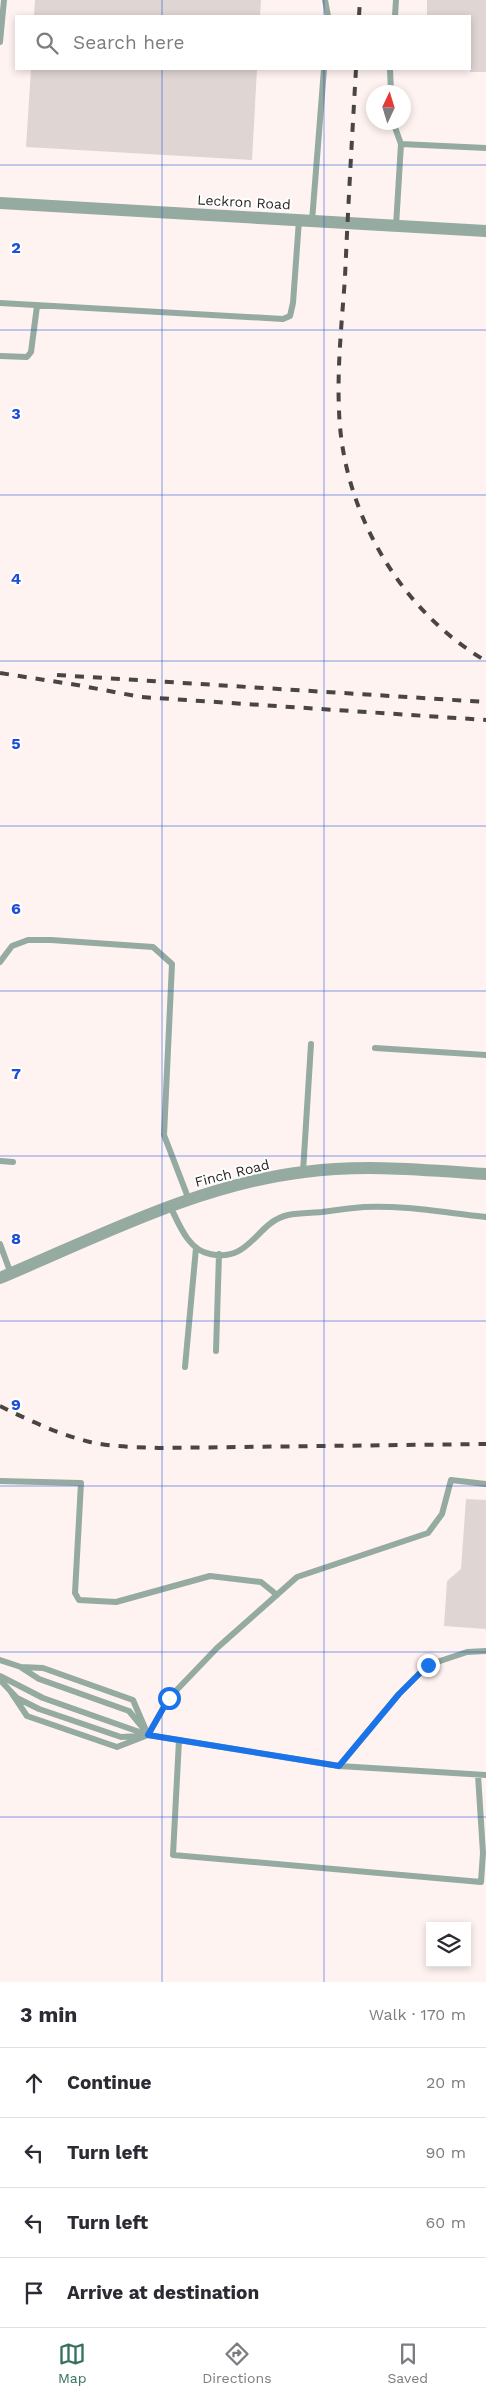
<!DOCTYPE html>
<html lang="en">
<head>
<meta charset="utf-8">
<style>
	:root { --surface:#fff; --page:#f2f2f3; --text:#2b2b33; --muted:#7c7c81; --line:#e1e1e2; --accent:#35725d }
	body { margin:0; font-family:"Work Sans",sans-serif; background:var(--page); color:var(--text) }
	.controls { position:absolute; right:15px; bottom:15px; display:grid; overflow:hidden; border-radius:0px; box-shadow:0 2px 8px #0003 }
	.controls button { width:45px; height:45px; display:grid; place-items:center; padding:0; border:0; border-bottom:1px solid var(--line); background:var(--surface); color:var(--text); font:25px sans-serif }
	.compass { position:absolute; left:366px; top:85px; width:45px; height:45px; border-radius:50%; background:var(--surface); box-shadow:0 2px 8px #0003; rotate:4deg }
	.stop { position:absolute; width:15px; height:15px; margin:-11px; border:4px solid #1a73e8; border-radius:50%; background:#fff }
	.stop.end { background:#1a73e8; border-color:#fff; box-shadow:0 1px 5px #0008 }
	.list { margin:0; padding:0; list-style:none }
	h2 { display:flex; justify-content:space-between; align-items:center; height:65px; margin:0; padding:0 20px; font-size:21px }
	h2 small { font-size:16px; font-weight:400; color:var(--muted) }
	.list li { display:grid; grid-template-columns:32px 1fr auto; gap:15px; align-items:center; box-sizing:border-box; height:70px; padding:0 20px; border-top:1px solid var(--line) }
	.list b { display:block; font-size:19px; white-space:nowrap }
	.list em { font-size:16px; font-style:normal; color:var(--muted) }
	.icon { flex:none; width:28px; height:28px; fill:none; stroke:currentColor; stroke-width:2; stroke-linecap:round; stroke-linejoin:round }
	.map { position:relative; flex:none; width:486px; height:1982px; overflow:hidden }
	.search { position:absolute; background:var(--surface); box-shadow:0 2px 8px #0003; left:15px; right:15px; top:15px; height:55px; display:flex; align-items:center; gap:12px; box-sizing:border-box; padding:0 18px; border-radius:0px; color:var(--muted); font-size:19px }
	.sheet { height:345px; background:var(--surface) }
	nav { display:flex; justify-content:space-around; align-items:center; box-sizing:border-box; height:70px; border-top:1px solid var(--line); background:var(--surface); font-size:14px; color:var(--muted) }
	nav a { display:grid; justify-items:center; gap:2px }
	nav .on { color:var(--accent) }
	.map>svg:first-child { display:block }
	.building { fill:#dfd5d3 }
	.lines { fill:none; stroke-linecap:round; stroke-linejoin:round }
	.service { stroke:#95aaa1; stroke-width:6 }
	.minor { stroke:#95aaa1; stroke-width:12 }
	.rail { stroke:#4a4545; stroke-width:4; stroke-dasharray:9 9; stroke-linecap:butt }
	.route { stroke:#1a73e8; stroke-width:6 }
	.grid { fill:none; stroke:#1d4ed8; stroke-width:1; stroke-opacity:0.55 }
	.labels { text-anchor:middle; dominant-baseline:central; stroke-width:4; stroke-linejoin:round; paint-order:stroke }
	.street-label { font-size:14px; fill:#231f1f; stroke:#fff }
	.grid-label { font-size:16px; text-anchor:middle; font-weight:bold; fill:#1d4ed8; stroke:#fff; stroke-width:4; stroke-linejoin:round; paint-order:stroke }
</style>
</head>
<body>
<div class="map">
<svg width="486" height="1982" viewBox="0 0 486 1982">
	<rect width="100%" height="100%" fill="#fef3f1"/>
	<path class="building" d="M35,0H261L260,16H34Z
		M427,0H486V72H470V16H427Z
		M31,69H257L252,160L26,147Z
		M466,1499L486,1500V1629L444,1626L447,1581L461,1569Z"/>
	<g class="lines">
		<path class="service" d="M325,0L328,16
			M395,16L396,0
			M0,42L4,0
			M390,69L391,92
			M393,122L401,144L396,226
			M401,144L486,148
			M312,221L324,69
			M0,303L283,319L290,316L293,303L299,220
			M0,356L27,357L31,352L37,306
			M0,962L12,946L28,940H51L153,947L172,964L164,1135L189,1200
			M375,1048L486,1055
			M0,1161L13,1162
			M303,1172L311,1044
			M170,1206C179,1224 188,1250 210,1254C251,1263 256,1222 288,1215C299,1213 311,1213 322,1212C336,1210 350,1208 364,1207C404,1205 446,1213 486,1217
			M0,1244L11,1274
			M216,1351L219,1254
			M185,1367L196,1248
			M0,1481L81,1483L75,1593L79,1600L116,1602L210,1576L261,1582L277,1595
			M0,1660L21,1667L43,1668L133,1700L148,1735
			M22,1668L39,1679L129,1711L143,1728
			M0,1676L43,1698L148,1735L339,1766L486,1775
			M0,1680L17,1698L39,1709L121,1737L139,1736
			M11,1692L27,1716L117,1747L148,1735L169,1698L217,1648L297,1577L428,1533L442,1514L451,1480L486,1484
			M179,1740L173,1855L481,1882L483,1853L478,1775
			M339,1766L399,1694L428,1665L467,1652L486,1651"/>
		<path class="minor" d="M0,203L486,231
			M0,1278C98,1237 197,1185 304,1172C364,1164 425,1170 486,1174"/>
		<path class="rail" d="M359,16L360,0
			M356,69C352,138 348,208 345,277C342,321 337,366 339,410C342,510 399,610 486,661
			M0,673L77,685L141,697L486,720
			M57,675L486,702
			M0,1406C28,1420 58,1434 90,1442C112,1447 137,1447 159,1448L486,1444"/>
	</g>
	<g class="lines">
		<path class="route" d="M169,1698L148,1735L339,1766L399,1694L428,1665"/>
	</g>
	<path class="grid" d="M162,0V16M324,0V16M162,69V1982M324,69V1982M0,165H486M0,330H486M0,495H486M0,661H486M0,826H486M0,991H486M0,1156H486M0,1321H486M0,1486H486M0,1652H486M0,1817H486"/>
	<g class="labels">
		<g class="street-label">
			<text transform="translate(244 202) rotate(3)">Leckron Road</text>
			<text transform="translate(232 1173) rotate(-14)">Finch Road</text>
		</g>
	</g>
	<g class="grid-label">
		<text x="16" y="253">2</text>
		<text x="16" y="419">3</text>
		<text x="16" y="584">4</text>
		<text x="16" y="749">5</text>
		<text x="16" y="914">6</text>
		<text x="16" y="1079">7</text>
		<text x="16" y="1244">8</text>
		<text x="16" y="1410">9</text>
	</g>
</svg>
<div class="controls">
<button><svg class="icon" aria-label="layers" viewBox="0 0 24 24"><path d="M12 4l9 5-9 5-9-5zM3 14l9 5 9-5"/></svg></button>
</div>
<svg class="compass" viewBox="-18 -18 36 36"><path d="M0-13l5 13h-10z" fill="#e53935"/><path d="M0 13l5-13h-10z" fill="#7c7c81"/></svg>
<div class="stop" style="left:169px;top:1698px"></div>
<div class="stop end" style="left:428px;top:1665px"></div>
<div class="search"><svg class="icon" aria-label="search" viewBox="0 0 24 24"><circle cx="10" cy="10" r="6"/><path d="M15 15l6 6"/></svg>Search here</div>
</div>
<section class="sheet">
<h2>3 min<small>Walk · 170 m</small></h2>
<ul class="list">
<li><svg class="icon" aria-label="ahead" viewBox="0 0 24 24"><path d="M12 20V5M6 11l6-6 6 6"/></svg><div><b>Continue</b></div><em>20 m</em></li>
<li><svg class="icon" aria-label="left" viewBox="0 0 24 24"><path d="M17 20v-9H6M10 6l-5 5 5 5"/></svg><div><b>Turn left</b></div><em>90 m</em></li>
<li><svg class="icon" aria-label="left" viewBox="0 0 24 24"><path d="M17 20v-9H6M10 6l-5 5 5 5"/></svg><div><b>Turn left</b></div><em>60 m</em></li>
<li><svg class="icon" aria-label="arrive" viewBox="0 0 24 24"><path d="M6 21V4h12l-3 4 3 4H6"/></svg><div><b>Arrive at destination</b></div></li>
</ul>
</section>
<nav>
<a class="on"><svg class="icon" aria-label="map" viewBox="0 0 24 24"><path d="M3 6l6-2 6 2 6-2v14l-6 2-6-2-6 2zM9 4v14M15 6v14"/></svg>Map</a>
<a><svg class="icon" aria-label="directions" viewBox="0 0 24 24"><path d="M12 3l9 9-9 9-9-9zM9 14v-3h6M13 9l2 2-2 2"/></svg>Directions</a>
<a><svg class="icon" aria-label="saved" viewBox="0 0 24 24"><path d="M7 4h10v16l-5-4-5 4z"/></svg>Saved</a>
</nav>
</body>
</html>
